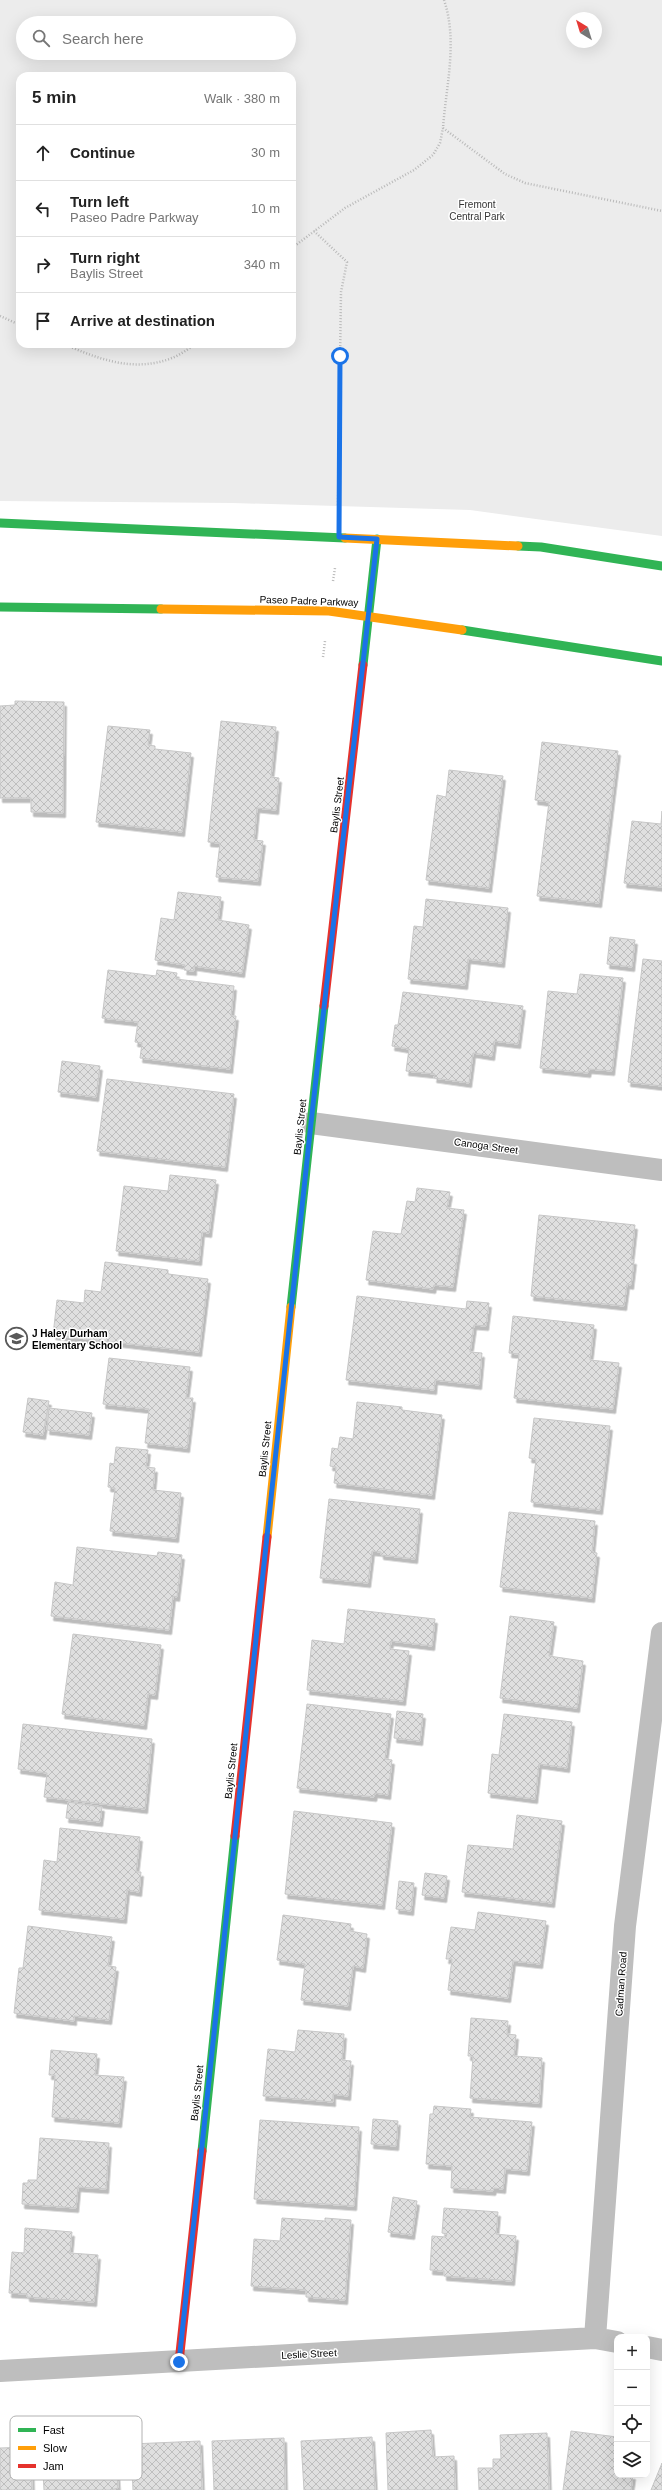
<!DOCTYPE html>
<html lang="en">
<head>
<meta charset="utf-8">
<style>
	:root { --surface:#fff; --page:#f2f2f2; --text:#222; --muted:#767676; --line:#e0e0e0 }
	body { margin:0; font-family:Helvetica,sans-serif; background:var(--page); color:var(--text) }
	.controls { position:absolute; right:12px; bottom:12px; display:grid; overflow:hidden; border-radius:8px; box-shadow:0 4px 16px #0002 }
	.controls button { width:36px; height:36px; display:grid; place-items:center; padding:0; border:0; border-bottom:1px solid var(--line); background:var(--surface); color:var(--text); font:20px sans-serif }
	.compass { position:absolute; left:566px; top:12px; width:36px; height:36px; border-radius:50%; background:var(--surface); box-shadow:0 4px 16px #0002; rotate:322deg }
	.stop { position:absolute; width:12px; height:12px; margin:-9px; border:3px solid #1a73e8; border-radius:50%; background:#fff }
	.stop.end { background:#1a73e8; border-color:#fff; box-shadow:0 1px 4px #0008 }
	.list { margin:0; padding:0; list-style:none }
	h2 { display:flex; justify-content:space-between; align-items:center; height:52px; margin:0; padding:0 16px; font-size:17px }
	h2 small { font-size:13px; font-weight:400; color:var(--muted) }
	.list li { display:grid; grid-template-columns:26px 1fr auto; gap:12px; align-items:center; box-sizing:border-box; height:56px; padding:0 16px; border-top:1px solid var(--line) }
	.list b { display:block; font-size:15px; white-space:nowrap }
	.list p { margin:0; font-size:13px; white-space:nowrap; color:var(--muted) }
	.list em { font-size:13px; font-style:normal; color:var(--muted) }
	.icon { flex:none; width:22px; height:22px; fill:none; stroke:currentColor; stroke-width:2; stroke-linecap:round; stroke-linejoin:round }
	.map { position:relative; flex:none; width:662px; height:2490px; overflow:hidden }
	.search { position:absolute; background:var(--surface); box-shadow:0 4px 16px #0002; left:16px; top:16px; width:280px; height:44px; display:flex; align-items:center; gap:10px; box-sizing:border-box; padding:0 14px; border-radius:22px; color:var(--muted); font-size:15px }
	.panel { position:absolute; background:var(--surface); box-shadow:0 4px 16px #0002; left:16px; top:72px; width:280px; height:276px; border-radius:12px }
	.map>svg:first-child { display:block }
	.green { fill:#ececec; fill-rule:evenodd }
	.building { fill:url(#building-cross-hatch); stroke:#c7c7c7; filter:url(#shadow) }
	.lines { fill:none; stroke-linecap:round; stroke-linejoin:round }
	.path { stroke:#b9b9b9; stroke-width:2.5; stroke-dasharray:1 2; stroke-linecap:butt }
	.street { stroke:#bebebe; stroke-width:22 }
	.fast { stroke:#30b455; stroke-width:9 }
	.slow { stroke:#ff9f0a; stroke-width:9 }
	.jam { stroke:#e5322d; stroke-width:9 }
	.route { stroke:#1a73e8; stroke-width:5 }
	.labels { text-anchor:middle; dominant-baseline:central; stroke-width:3; stroke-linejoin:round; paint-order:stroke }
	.park-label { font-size:10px; fill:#333; stroke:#fff }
	.street-label { font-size:10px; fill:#000; stroke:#fff }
	.poi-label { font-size:10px; font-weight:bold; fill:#000; stroke:#fff; text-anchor:start }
	.key { fill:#fff; stroke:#b2b2b2; stroke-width:1 }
	.key-label { font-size:11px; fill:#000 }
</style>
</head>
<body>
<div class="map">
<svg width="662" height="2490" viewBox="0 0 662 2490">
	<defs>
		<pattern id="building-cross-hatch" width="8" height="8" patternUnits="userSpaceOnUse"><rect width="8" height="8" fill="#dfdfdf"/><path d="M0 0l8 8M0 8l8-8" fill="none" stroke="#bebebe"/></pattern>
		<filter id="shadow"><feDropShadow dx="2.5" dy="4.5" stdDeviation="0" flood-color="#0004"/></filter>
	</defs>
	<rect width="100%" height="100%" fill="#fff"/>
	<path class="green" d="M0,0H662V536L470,510L233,503L0,501ZM572,18H596V42H572ZM23,23H289V53H23ZM20,76H292V344H20Z"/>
	<path class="building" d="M15,701L64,702L63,813L31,812V798H0V706L15,705Z
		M221,721L276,727L271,777L279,778L276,810L257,808L254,840L263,841L258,881L216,877L220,843L208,842Z
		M108,726L150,730L148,745L155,746V749L191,753L182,832L96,822Z
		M542,742L618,751L599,903L537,896L549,802L535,800Z
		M449,770L503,776L489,888L426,880L437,795L446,797Z
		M662,811V887L624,883L632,821L661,824Z
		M178,892L221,897L218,920L249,925L242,973L194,966V971L184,970L185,965L155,960L161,918L174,920Z
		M426,899L508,908L502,963L468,959L465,985L408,979L414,926L423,927Z
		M610,937L635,940L632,967L607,964Z
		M643,959L662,961V1086L628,1082Z
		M108,970L156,976L157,970L177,973L176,979L234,986L231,1016H236L230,1069L140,1058L142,1043L135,1042L138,1022L102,1018Z
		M580,974L623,978L612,1071L589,1069L588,1073L540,1068L548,991L577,994Z
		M403,992L523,1006L518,1044L494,1041L492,1056L473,1053L469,1083L434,1078L435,1074L406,1071L409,1049L392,1046L395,1025H398Z
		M62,1061L100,1066L96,1097L58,1092Z
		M107,1079L234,1094L225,1167L97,1151Z
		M170,1175L216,1180L209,1233L202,1232L199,1261L116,1251L124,1186L168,1191Z
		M417,1188L450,1192L447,1208L464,1210L453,1287L434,1285L433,1289L366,1280L373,1231L401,1234L407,1201L415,1202Z
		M539,1215L635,1225L631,1260H634L631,1285L627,1284L624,1306L531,1296Z
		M105,1262L168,1270V1274L208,1279L199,1352L53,1335L57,1300L84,1303L85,1290L101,1292Z
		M357,1296L466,1309L467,1301L489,1303L486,1326L474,1325L470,1352L482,1353L479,1385L435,1380L434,1390L346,1380Z
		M513,1316L594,1325L590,1360L619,1363L613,1409L514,1398L519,1354L509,1353Z
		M109,1358L190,1367L186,1398H193L187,1448L145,1443L149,1409L103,1404Z
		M28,1398L49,1401L43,1435L23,1432Z
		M357,1402L402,1407V1410L442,1415L432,1495L334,1483L336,1467L330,1466L332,1448L338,1449L340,1437L353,1439Z
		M49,1408L92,1413L89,1435L47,1430Z
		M534,1418L610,1426L600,1510L531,1502L536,1459L529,1458Z
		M116,1447L148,1450L146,1467L155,1468L153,1490L181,1493L176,1538L110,1531L115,1488L108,1487L110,1463L114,1464Z
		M329,1499L420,1509L415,1559L381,1555V1552L372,1551L368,1583L320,1578Z
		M509,1512L595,1521L592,1552L597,1553L592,1598L500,1587Z
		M77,1547L157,1556L158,1552L182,1555L177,1597L173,1596L169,1630L51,1616L55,1582L73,1585Z
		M348,1609L435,1619L432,1646L391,1641L390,1649L409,1651L403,1701L307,1690L312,1640L344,1644Z
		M510,1616L554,1622L549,1656L583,1661L577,1708L500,1698Z
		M73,1634L161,1645L155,1695L148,1694L144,1725L62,1714Z
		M307,1704L391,1714L385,1759L392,1760L388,1795L375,1793L374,1797L297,1788Z
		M397,1711L423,1714L420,1741L394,1738Z
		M504,1714L572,1722L567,1768L539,1764L535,1799L488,1793L492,1754L499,1755Z
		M23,1724L152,1739L145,1809L44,1797L47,1773L18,1769Z
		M68,1802L102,1807L100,1822L66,1818Z
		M294,1811L392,1823L382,1905L285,1894Z
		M517,1815L562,1821L552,1903L462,1892L468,1845L513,1849Z
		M60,1828L140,1837L136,1872H141L139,1892L127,1890L124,1919L39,1910L44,1860L57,1862Z
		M425,1873L447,1876L444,1898L422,1895Z
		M399,1881L414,1883L411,1911L396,1909Z
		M478,1912L546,1921L540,1964L513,1961L508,1998L448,1990L452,1959H446L451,1927L475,1930Z
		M283,1915L351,1924L350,1931L367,1934L363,1968L353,1966L348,2006L301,2000L305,1964L277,1960Z
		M28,1926L112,1937L108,1966L116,1967L109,2020L74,2016V2021L14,2013L19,1968H23Z
		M471,2018L508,2021L507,2034L516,2035L514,2056L542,2058L539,2103L470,2098L473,2056H468Z
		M298,2030L344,2034L342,2060L351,2061L348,2096L333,2094V2102L263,2096L268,2049L295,2052Z
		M51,2050L97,2054L95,2075L124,2077L119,2123L52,2117L55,2075H49Z
		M434,2106L471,2109L470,2117L532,2122L527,2171L505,2169L503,2189L494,2188L493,2191L451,2188L452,2166L426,2164L430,2114H433Z
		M373,2119L398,2121L396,2146L371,2144Z
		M260,2120L359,2127L354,2206L254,2199Z
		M40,2138L109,2143L106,2189L78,2187L76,2208L22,2204L23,2183H28V2180H37Z
		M393,2197L417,2201L412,2235L388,2232Z
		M444,2208L498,2212L496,2234L516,2236L512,2281L444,2276V2271L430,2270L432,2236L446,2237L447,2234L442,2233Z
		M282,2218L325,2221V2218L351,2220L345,2300L306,2297V2290L251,2286L254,2239L280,2241Z
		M25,2228L72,2232L70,2253L98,2255L94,2302L27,2297V2294L9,2293L12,2252L24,2253Z
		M431,2430L433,2457L454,2456L455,2490H388L386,2433Z
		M571,2431L617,2437L614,2463H617V2475H633L631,2490H563Z
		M547,2433L549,2490H479L478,2468H493V2459H501L500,2435Z
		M372,2437L375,2490H304L301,2441Z
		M284,2438L285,2490H214L212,2441Z
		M200,2441L202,2490H133L131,2444Z
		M31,2447L32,2490H0V2448Z
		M89,2449L90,2475H93L92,2449H110L112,2474L117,2473L118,2488L111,2490H44L42,2451Z
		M662,2463V2490H651Z"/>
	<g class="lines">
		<path class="path" d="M444,0C458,41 446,86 443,128L505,174L525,183L662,211
			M314,231L347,262L341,292L338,507
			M292,248L345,208L414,170L433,155L440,143L443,128
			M0,316L20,325
			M64,344C98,359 134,373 172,358C180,355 188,349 196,344
			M333,581L335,568
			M323,657L325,641"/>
		<path class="street" d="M311,1123L662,1170
			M595,2338L625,1926L662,1633
			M647,2347L662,2350
			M0,2371L595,2338L617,2342"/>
		<path class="fast" d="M0,523L345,538
			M518,546L541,547L662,566
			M0,607L161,609
			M462,630L662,661
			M363,665L377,539
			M291,1307L324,1006
			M202,2151L235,1836"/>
		<path class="slow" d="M345,538L518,546
			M161,609L329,611L462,630
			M267,1537L291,1307"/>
		<path class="jam" d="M324,1006L363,665
			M235,1836L267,1537
			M179,2362L202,2151"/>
	</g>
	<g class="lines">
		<path class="route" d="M179,2362L311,1123L377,539L339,537L340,356"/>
	</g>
	<defs>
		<symbol id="school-ring" viewBox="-11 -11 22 22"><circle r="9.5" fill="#fff" stroke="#595959" stroke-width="1.5"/><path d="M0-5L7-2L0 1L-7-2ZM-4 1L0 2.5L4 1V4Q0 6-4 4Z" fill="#595959"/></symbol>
	</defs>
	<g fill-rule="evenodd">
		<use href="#school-ring" x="4" y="1326" width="25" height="25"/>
	</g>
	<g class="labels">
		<g class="park-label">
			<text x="477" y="204">Fremont<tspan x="477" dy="12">Central Park</tspan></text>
		</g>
		<g class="street-label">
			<text transform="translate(309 601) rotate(2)">Paseo Padre Parkway</text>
			<text transform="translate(337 805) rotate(-83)">Baylis Street</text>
			<text transform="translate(300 1127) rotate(-84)">Baylis Street</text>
			<text transform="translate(486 1146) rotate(8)">Canoga Street</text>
			<text transform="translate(265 1449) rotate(-84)">Baylis Street</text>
			<text transform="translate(231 1771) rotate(-84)">Baylis Street</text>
			<text transform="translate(621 1984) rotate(-86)">Cadman Road</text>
			<text transform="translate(197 2093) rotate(-84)">Baylis Street</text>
			<text transform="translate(309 2354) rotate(-3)">Leslie Street</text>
		</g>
		<g class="poi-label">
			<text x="32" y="1333">J Haley Durham<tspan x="32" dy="12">Elementary School</tspan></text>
		</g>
	</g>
	<rect x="10" y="2416" width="132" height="64" rx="6" class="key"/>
	<rect x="18" y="2428" width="18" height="4" fill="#30b455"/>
	<rect x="18" y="2446" width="18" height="4" fill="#ff9f0a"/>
	<rect x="18" y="2464" width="18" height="4" fill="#e5322d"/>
	<g class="key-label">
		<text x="43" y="2434">Fast</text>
		<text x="43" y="2452">Slow</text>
		<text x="43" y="2470">Jam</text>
	</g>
</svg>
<div class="controls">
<button>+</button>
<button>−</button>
<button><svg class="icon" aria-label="locate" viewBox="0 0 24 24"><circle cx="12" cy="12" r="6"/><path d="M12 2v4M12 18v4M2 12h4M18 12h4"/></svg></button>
<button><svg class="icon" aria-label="layers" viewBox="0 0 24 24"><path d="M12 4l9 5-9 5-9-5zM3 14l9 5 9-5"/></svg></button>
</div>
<svg class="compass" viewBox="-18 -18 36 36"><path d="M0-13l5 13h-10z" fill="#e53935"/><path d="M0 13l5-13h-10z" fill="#767676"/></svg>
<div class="stop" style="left:340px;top:356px"></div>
<div class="stop end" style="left:179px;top:2362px"></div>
<div class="search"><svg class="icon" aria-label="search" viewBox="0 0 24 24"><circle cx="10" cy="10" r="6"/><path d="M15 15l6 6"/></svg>Search here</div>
<section class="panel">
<h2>5 min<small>Walk · 380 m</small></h2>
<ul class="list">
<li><svg class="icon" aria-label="ahead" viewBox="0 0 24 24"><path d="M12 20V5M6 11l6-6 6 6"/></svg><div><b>Continue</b></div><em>30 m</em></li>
<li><svg class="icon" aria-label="left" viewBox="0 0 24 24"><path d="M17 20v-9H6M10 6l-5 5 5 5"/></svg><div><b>Turn left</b><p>Paseo Padre Parkway</p></div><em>10 m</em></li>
<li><svg class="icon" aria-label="right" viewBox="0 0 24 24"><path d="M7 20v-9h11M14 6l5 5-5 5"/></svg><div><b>Turn right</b><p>Baylis Street</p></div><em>340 m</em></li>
<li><svg class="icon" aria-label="arrive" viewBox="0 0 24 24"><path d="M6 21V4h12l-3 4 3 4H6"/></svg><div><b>Arrive at destination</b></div></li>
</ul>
</section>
</div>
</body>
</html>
